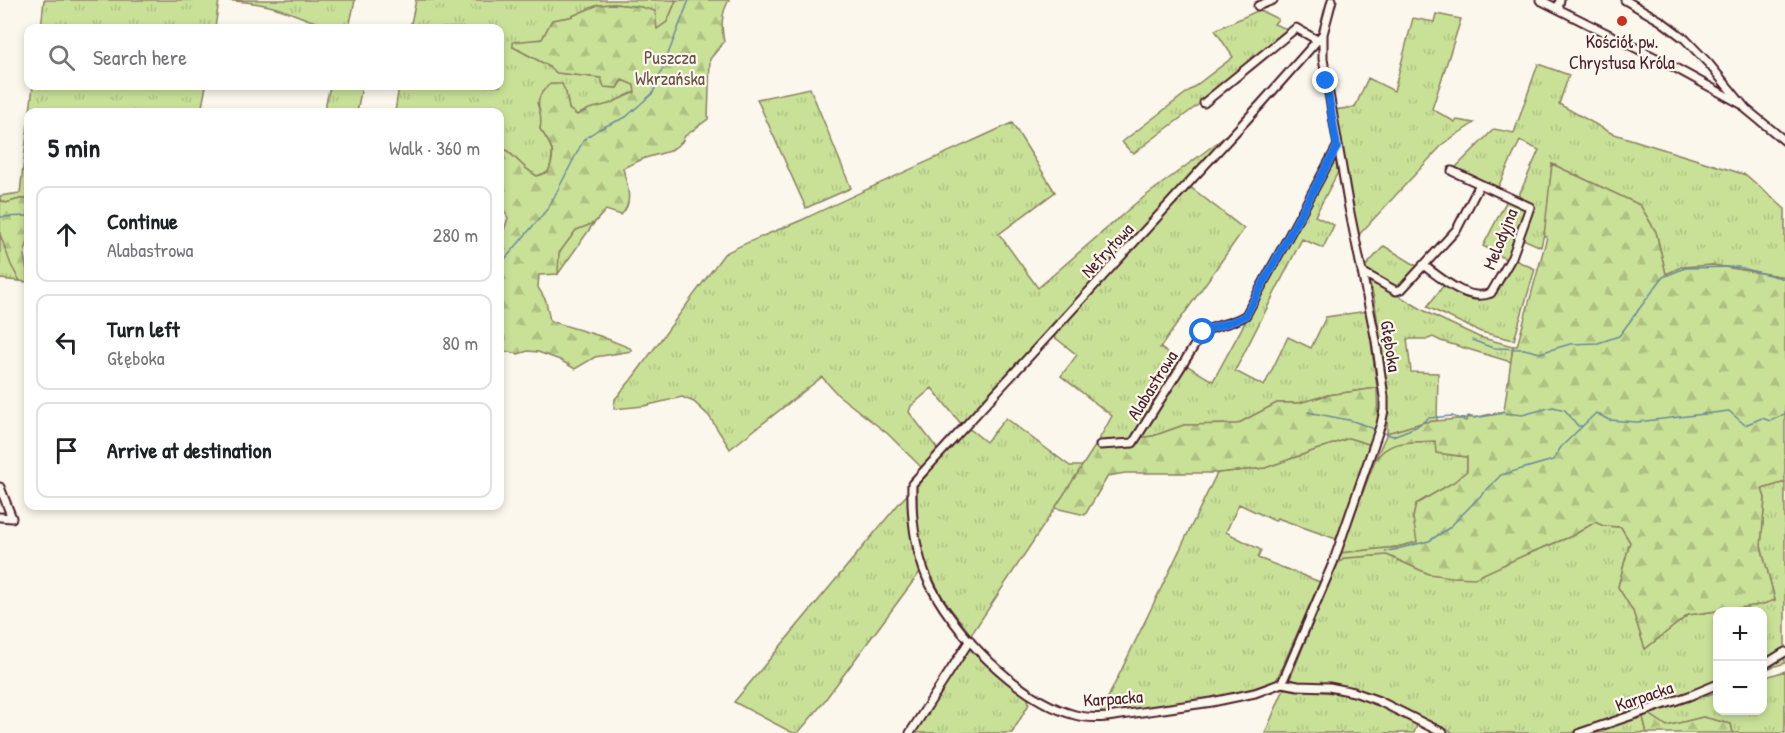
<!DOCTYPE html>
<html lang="en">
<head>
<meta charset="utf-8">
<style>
	:root { --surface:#fff; --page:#f2f2f2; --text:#202124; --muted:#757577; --line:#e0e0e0 }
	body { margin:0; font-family:"Patrick Hand",sans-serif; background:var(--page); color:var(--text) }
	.controls { position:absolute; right:18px; bottom:18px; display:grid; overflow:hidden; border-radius:12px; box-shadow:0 3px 9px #0003 }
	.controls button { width:54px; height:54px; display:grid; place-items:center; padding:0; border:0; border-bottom:2px solid var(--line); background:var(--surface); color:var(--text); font:30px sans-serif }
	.stop { position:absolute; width:18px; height:18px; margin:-14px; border:4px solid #1a73e8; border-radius:50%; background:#fff }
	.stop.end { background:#1a73e8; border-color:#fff; box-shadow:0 2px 6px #0008 }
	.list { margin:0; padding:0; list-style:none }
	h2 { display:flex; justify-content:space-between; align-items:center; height:78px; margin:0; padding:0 24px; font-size:26px }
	h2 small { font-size:20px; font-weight:400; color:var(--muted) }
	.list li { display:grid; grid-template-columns:39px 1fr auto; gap:18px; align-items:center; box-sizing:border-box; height:96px; margin:0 12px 12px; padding:0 12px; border:2px solid var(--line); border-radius:12px }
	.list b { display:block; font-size:22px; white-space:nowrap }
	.list p { margin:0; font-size:20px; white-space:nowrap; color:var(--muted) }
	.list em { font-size:20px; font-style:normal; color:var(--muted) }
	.icon { flex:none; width:33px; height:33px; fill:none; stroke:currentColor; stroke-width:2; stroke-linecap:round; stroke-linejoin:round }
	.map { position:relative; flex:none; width:1785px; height:733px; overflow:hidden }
	.search { position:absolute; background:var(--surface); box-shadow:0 3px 9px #0003; left:24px; top:24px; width:480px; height:66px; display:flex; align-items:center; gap:15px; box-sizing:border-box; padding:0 21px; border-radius:12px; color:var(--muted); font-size:22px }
	.panel { position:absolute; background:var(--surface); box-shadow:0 3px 9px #0003; left:24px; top:108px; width:480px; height:402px; border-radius:12px }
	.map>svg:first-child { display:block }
	.grass { fill:url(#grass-tufts); stroke:#8a8061; stroke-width:1.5 }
	.forest { fill:url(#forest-firs); stroke:#8a8061; stroke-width:1.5 }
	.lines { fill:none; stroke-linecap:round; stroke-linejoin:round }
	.stream { stroke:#6b8898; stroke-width:1.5 }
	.minor-casing { stroke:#4a1f2b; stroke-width:11 }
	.minor { stroke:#fbf7ec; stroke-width:7 }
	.route { stroke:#1a73e8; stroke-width:8 }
	.poi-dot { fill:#c8321e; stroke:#fbf7ec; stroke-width:2 }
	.labels { text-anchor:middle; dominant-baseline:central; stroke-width:4.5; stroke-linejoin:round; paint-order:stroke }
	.poi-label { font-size:18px; fill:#4a1f2b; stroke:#fbf7ec }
	.park-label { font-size:18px; fill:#6a5046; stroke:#fbf7ec }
	.street-label { font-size:18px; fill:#4a1f2b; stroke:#fbf7ec }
</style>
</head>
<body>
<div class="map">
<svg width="1785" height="733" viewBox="0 0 1785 733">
	<defs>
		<pattern id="grass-tufts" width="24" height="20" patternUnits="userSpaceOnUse" patternTransform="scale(1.5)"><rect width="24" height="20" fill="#c9e197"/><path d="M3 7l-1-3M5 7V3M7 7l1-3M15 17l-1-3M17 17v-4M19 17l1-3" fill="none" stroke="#aec182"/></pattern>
		<pattern id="forest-firs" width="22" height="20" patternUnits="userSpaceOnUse" patternTransform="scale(1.5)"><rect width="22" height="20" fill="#c9e197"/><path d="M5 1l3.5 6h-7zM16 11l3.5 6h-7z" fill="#aec182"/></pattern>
	</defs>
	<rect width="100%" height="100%" fill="#fbf7ec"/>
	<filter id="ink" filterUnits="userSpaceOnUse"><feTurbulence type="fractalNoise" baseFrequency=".0167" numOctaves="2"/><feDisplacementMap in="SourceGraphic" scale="12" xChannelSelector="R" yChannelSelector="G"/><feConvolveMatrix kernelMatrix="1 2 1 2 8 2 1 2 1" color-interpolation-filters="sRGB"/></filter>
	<g filter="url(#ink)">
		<path class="grass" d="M44,0H219L215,28H41Z
			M222,0H355L349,28C320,29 296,12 269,6C254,2 238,1 222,0Z
			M416,0H674L676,1L667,22L657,29L641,7L615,4L598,5L570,17L552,20L542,39L513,47L545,64L557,73L602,78L604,87L617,88L622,80L634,85L635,92C626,95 618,101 609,104C598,109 587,110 576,115L569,109L566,93L537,103L542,118L540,129C552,145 556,153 548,172L537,176C522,169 515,154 500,146V112H395L399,86H500V28H410Z
			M1259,10L1278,19L1274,24L1287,29L1288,32L1226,84L1134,153L1131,152L1122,142L1233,57L1215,30Z
			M1436,14L1461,19L1432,109L1455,122L1457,120L1474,123L1444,143L1357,237L1334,110L1355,107L1368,78L1394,91L1413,18L1434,22Z
			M1538,64L1569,75L1559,104L1611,133L1746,175L1785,209V277L1712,265L1666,274L1656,232L1640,205L1552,164L1547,220L1541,247L1516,236L1507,260L1483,246L1507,200L1515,204L1539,150L1520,141L1498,187L1454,169L1494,129L1514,133Z
			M33,86H206L201,112H30Z
			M330,86H362L357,112H324Z
			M810,88L851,188L806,208L757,99Z
			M1012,123L1055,192L999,234L1038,288L1136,203L1230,133L962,425L932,388L911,406L909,412L936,447L937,452L922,468L888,434L838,395L822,377L730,449L709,416L694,402L682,397L644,406L614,409L615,399L631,380L724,254C750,240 777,231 804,219C873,186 942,155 1012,123Z
			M28,124V199H20L6,203L0,200V196L20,193Z
			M1335,157L1338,172L1315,216L1334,225L1323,248L1302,239L1235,371L1264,386L1288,337L1311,348L1326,317L1367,311L1377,388L1328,395L1299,403H1277L1237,424L1184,425L1153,436L1097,443L1112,416L1061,376L1077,355L1053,336L1189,186L1244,229L1160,348C1178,359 1194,371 1213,381Z
			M594,223L558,274L556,265L559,253L576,230Z
			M0,234L16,274L20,281L0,279Z
			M1384,246L1417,266L1399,287L1396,288L1364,268Z
			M1515,260L1535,269L1514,340L1481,332L1427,307L1444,285L1477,299L1492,298L1506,277Z
			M1368,278L1430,314L1479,337L1513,346L1511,362L1441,341L1433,337L1428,339H1407L1411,372L1438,373L1437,421L1425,422L1387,433L1388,389L1374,298Z
			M1006,418L1024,432L1070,466H1083L971,635L943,599L920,552L917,531V486L967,429L971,430L986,442Z
			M1349,438L1372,445L1336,539L1277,518L1275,521L1239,504L1226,532L1261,550L1258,558L1320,582L1276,681C1219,701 1159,706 1100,714L1217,473L1265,468Z
			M1435,441L1437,453L1467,457V471L1454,482L1416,504L1413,518L1418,542L1397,547L1340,553L1375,460C1391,437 1410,443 1435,441Z
			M1785,482V663L1763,670L1762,612H1718L1717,685L1571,733H1454L1380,697L1335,686L1298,682L1290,679L1336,565L1345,558L1387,555L1429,574L1528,554L1572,536L1595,522L1604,526L1621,527L1630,542L1618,587L1633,611L1645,649L1688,615L1759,605L1775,600L1761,546L1765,498L1762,489Z
			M909,493L913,549L920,572L819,708L798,733H793L734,702L901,501Z
			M968,646L998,673L1027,694L1029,704L1012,733H913Z
			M1785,671V733H1733L1731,724L1703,717L1667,726L1649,714L1717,692L1718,710H1762L1763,678Z
			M1290,688L1350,695L1377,704L1418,723L1414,733H1265L1284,689Z
			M1643,717L1647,733H1589Z"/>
		<path class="forest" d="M674,0H729C721,14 721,26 724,42L710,59L708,119L685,136L682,142L670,151L645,158L623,168C626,184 635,202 621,215L606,210L594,223L576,230L559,253L558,274L539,275L538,287L546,301L550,321L600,336L630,348L632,351L595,357L575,369L560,360L538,352L528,351L518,354L500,350V237L504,230L508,218L504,210L500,208V146C515,154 522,169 537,176L548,172C557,153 552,145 540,129C545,106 528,104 550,84H562L566,93L569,109L577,115L589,109L609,104L635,92L634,85L622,80L617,88L604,87L601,78L557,73L545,64L513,47V42L542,39L552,20L570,17L598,5L614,4L641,7L655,11L657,29L667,22L676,1Z
			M1552,164L1640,205L1656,232L1666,274L1681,267L1712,265L1785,277V482L1762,489L1765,498L1761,546L1775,600L1760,605L1688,615L1645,649L1633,611L1618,587L1630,542L1621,527L1604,526L1595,522L1572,536L1527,554L1475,578L1452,577L1429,574L1387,555L1345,558L1336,565L1340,553L1397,547L1417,542L1413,518L1416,504L1454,482L1467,471V457L1436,453L1435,441C1410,443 1391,438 1375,460L1387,433L1425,422L1478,417L1504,411L1513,346H1517L1547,237L1544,236Z
			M20,199H28V241L24,255L27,271V279L26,282L20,281L11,265L0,234V200L6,203Z
			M1377,388L1378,428L1372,445L1349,438L1265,468L1217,473H1125L1108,476L1085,515L1055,508L1097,443L1153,436L1184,425L1237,424L1277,403H1299L1328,395Z
			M1649,714L1667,726L1703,717L1731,724L1733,733H1647L1643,717Z"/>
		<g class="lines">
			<path class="stream" d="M0,217L28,216
				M500,265L549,207L584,139L599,129L626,117L653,93L689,0
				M1472,340L1493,348L1524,349L1540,353L1570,344L1598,343L1619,336L1663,277L1685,268L1738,267L1785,279
				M1308,412L1353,421L1377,430
				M1382,432L1393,436L1416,427L1428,418L1452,416L1466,421L1468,416L1474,418L1505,413L1522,415L1553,407L1565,410L1578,426H1582
				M1385,552L1429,541L1449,528L1501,475L1553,460L1561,447L1596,413L1609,420L1637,422L1729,411L1745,425L1762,418L1770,421L1785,414"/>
			<defs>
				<path id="minor" d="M1540,0L1670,65L1741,104
					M1625,0L1661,21L1685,39L1709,64L1746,109L1785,141
					M1258,6L1273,0
					M1558,9L1560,0
					M1323,34L1261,104L912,484C911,517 914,547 927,578C950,631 1019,700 1075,715C1086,718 1096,718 1107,717L1212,702L1255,693L1282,683L1298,686L1329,687L1354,692L1379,701L1443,733
					M1204,103L1296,28L1317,40
					M1452,171L1480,184
					M1362,272L1396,291L1402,289L1457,229L1480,184L1530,207L1512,257L1491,293C1468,303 1441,278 1423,265
					M1100,445L1133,443L1203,332C1217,324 1234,324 1246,315L1337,147
					M0,487L12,518L0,517
					M1762,666L1785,652
					M1282,683L1333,563L1381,424L1384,410V397L1376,341L1349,208L1323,59V34L1332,0
					M910,733L970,640
					M1580,733L1689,696L1718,684"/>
			</defs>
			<use href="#minor" class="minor-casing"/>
			<use href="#minor" class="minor"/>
		</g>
	</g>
	<g class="lines" filter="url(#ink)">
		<path class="route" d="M1203,332C1217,324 1234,324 1246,315L1337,147L1326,81"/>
	</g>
	<circle class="poi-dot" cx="1622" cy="21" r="6"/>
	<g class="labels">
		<g class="poi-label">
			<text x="1622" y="41">Kościół pw.<tspan x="1622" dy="21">Chrystusa Króla</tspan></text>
		</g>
		<g class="park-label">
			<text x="670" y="57">Puszcza<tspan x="670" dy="21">Wkrzańska</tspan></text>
		</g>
		<g class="street-label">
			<text transform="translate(1500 239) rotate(-68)">Melodyjna</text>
			<text transform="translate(1107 250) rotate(-47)">Nefrytowa</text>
			<text transform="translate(1391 346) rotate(81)">Głęboka</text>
			<text transform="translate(1152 385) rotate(-58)">Alabastrowa</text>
			<text transform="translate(1644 696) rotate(-19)">Karpacka</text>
			<text transform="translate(1113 698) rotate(-4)">Karpacka</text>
		</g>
	</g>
</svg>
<div class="controls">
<button>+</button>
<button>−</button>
</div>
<div class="stop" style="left:1203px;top:332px"></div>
<div class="stop end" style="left:1326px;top:81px"></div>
<div class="search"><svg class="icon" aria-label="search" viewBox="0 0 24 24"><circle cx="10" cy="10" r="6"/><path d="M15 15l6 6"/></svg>Search here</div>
<section class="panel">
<h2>5 min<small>Walk · 360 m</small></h2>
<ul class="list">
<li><svg class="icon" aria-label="ahead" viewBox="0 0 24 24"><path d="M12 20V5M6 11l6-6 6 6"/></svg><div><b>Continue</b><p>Alabastrowa</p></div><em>280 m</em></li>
<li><svg class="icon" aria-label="left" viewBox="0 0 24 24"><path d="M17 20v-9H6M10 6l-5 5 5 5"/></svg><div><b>Turn left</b><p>Głęboka</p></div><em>80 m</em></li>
<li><svg class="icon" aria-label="arrive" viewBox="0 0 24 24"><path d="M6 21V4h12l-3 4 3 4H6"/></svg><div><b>Arrive at destination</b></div></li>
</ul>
</section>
</div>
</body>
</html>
